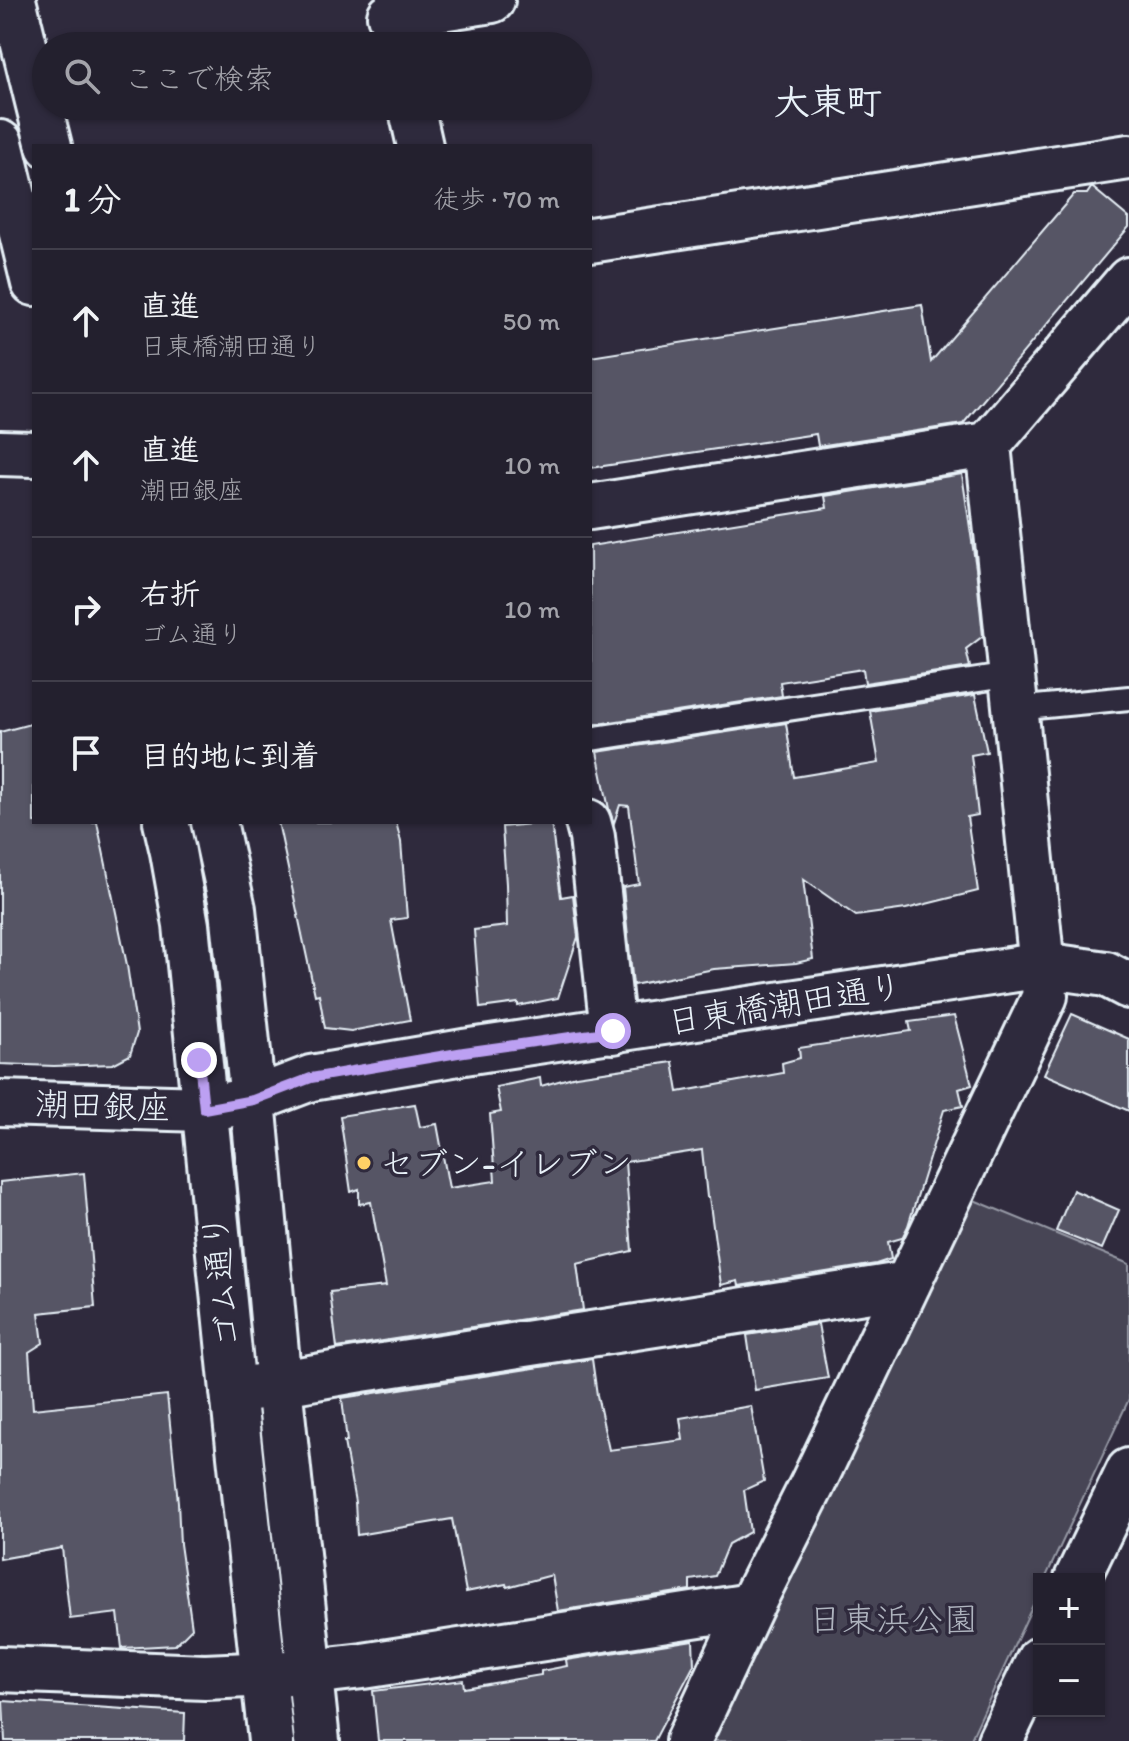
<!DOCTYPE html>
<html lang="ja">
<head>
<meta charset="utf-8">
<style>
	:root { --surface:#23202e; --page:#2b2836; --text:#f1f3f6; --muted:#a3a3aa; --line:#403e4a }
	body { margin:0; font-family:Itim,"Klee One",sans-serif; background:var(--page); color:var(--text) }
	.controls { position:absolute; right:24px; bottom:24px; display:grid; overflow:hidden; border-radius:0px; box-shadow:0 2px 6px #0004 }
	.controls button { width:72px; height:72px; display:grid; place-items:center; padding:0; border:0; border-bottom:2px solid var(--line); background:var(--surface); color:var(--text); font:40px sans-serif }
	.stop { position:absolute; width:24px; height:24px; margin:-18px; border:6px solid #bca0f2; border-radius:50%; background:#fff }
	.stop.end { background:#bca0f2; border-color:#fff; box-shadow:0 2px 8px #0008 }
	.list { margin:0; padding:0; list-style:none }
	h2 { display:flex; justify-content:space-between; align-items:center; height:104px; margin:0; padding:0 32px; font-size:34px }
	h2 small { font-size:26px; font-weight:400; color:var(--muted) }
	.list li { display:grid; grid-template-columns:52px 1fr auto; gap:24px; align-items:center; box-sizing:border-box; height:144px; padding:0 32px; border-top:2px solid var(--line) }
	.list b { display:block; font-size:30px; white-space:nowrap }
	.list p { margin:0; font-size:26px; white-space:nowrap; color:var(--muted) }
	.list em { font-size:26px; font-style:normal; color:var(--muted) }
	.icon { flex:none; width:44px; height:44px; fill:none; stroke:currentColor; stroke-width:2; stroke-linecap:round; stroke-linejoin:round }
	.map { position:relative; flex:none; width:1129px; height:1741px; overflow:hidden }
	.search { position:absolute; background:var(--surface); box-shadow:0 2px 6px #0004; left:32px; top:32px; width:560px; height:88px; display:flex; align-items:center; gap:20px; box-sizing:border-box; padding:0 28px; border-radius:44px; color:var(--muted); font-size:30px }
	.panel { position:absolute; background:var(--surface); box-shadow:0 2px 6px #0004; left:32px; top:144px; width:560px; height:680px; border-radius:0px }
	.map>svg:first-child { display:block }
	.green { fill:#464455; stroke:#979aa6; stroke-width:2 }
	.building { fill:#575565; stroke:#e8f1f8; stroke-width:2 }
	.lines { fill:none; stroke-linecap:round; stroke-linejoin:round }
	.lane-casing { stroke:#e8f1f8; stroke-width:28 }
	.street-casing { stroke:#e8f1f8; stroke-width:50 }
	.secondary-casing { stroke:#e8f1f8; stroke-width:50 }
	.lane { stroke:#2f2a3d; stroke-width:22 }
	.street { stroke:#2f2a3d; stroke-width:44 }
	.secondary { stroke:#2f2a3d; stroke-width:44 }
	.route { stroke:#bca0f2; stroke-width:10 }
	.poi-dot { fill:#ffd166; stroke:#2f2a3d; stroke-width:3 }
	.labels { text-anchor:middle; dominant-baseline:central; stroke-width:7; stroke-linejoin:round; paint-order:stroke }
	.street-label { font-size:34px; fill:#e8f1f8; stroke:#2f2a3d }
	.poi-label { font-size:34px; fill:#e8f1f8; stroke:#2f2a3d; text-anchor:start }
	.park-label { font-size:34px; fill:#afb4bf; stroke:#2f2a3d }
	.neighbourhood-label { font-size:36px; font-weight:bold; fill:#e8f1f8; stroke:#2f2a3d }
</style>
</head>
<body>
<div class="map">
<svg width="1129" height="1741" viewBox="0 0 1129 1741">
	<rect width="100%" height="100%" fill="#2f2a3d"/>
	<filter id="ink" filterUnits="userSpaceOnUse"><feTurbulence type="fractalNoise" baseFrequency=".0125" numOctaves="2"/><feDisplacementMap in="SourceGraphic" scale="16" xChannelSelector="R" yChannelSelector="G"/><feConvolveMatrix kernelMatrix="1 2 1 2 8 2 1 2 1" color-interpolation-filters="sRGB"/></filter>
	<g filter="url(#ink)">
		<path class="green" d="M969,1198L1129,1264V1399L1045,1579H1039V1592L970,1741H702Z"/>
		<path class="building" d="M1091,188H1093L1129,218V227L963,424L818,446L816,434L590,468V357L922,305L931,362L1074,194H1087Z
			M962,474L976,568L983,636L966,649L970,667L865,683L863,669L780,682L782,696L591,725L590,546L827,508L825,496Z
			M975,695L987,752L971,755L978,815L967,817L978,891L906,909L856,916L803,879L813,959L796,963L714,969L633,985L623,887L639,884L629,806L620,805L614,823L609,809L597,752L786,723L794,777L879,763L870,711Z
			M34,723V822H97L127,965L137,1033L130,1055L113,1064L54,1066L0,1064V732Z
			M278,822H396L401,842L407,918L391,920L410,1020L351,1031L325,1028L319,994L315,995Z
			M551,822L561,897L573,895L578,937L558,998L518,1006V1003L480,1008L474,930L507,926L506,884L502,827Z
			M1072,1014L1129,1039V1111L1044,1074Z
			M954,1016L972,1085L959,1089L963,1106L944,1110L908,1226L902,1238L888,1242L891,1259L876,1264L739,1286L738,1281L721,1285L709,1197H707L702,1150L625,1162L632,1251L577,1264L583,1310L337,1348L330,1292L386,1286L371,1202L359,1204V1189L351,1192L340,1116L415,1104L420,1127L437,1124L449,1188L495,1181L490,1114L501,1112L496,1087L540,1078L541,1086L576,1076L673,1062L678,1092L783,1073L782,1063L800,1058L799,1048L911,1031L909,1022Z
			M84,1173L95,1307L39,1313L43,1343L29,1352L33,1409L167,1395L178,1502L180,1544L192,1628L175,1645L122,1648L118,1613L70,1619L62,1548L0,1559V1182Z
			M1073,1190L1119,1210L1102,1249L1056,1231Z
			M818,1324L828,1378L755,1390L747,1335Z
			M592,1359L597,1395L609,1450L683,1440L680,1418L751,1406L764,1481L744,1490L750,1532L728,1544L715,1576L690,1580V1590L558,1611L552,1575L507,1587L506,1584L466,1592L452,1519L357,1535L355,1502L344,1442H347L342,1398Z
			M693,1640L694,1665L654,1741H378L373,1691L463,1680L464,1688L541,1675V1671L567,1666L566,1660Z
			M3,1701L185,1713L184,1741H5Z"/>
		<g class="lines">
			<defs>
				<path id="lane" d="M1015,709L1129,698
					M590,739L1011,675"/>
				<path id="street" d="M390,16L492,0
					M411,106L420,146
					M590,240L1129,157
					M0,453L34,454
					M590,507L988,445
					M588,822L592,837L613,1031
					M1043,965L1106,974L1129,986
					M233,1391C283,1384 332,1373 382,1366C557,1340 733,1312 908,1284
					M1077,1579L1129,1471
					M0,1669L205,1677L311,1672L363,1666L751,1606
					M688,1741L751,1606L813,1483L1045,996L988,445L1129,280
					M1000,1741L1039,1660"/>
				<path id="secondary" d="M13,0L49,146
					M0,143L34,283
					M166,822L173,852L186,925L233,1391L271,1741
					M214,822L233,909L253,1100L279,1385L317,1741
					M0,1103L204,1109L253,1100L311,1078L464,1052L1043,965"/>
			</defs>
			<use href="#lane" class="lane-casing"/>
			<use href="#street" class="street-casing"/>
			<use href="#secondary" class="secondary-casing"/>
			<use href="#lane" class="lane"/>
			<use href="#street" class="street"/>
			<use href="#secondary" class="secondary"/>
		</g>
	</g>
	<g class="lines" filter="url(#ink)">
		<path class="route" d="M199,1060L204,1109L253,1100L311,1078L464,1052L613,1031"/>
	</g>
	<circle class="poi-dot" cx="364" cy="1163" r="8"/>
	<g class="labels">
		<g class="street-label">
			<text transform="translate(785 1004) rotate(-9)">日東橋潮田通り</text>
			<text transform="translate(103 1106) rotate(2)">潮田銀座</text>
			<text transform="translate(221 1281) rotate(-96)">ゴム通り</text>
		</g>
		<g class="poi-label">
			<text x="380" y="1163">セブン-イレブン</text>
		</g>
		<g class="park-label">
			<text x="893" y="1619">日東浜公園</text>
		</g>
		<g class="neighbourhood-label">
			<text x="828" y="101">大東町</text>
		</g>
	</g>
</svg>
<div class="controls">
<button>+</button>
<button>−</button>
</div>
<div class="stop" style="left:613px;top:1031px"></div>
<div class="stop end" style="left:199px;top:1060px"></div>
<div class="search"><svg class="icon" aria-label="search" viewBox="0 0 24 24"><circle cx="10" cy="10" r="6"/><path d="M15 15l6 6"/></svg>ここで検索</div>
<section class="panel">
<h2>1 分<small>徒歩 · 70 m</small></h2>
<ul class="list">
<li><svg class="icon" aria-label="ahead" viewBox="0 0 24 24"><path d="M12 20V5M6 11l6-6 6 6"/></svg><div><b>直進</b><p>日東橋潮田通り</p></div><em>50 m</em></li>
<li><svg class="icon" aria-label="ahead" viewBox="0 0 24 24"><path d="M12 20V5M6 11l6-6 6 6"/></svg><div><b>直進</b><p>潮田銀座</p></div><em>10 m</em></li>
<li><svg class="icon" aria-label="right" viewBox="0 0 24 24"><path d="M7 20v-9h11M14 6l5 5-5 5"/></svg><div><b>右折</b><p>ゴム通り</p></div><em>10 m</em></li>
<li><svg class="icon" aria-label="arrive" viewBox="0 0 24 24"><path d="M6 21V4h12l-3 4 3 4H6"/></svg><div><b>目的地に到着</b></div></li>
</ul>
</section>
</div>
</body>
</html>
